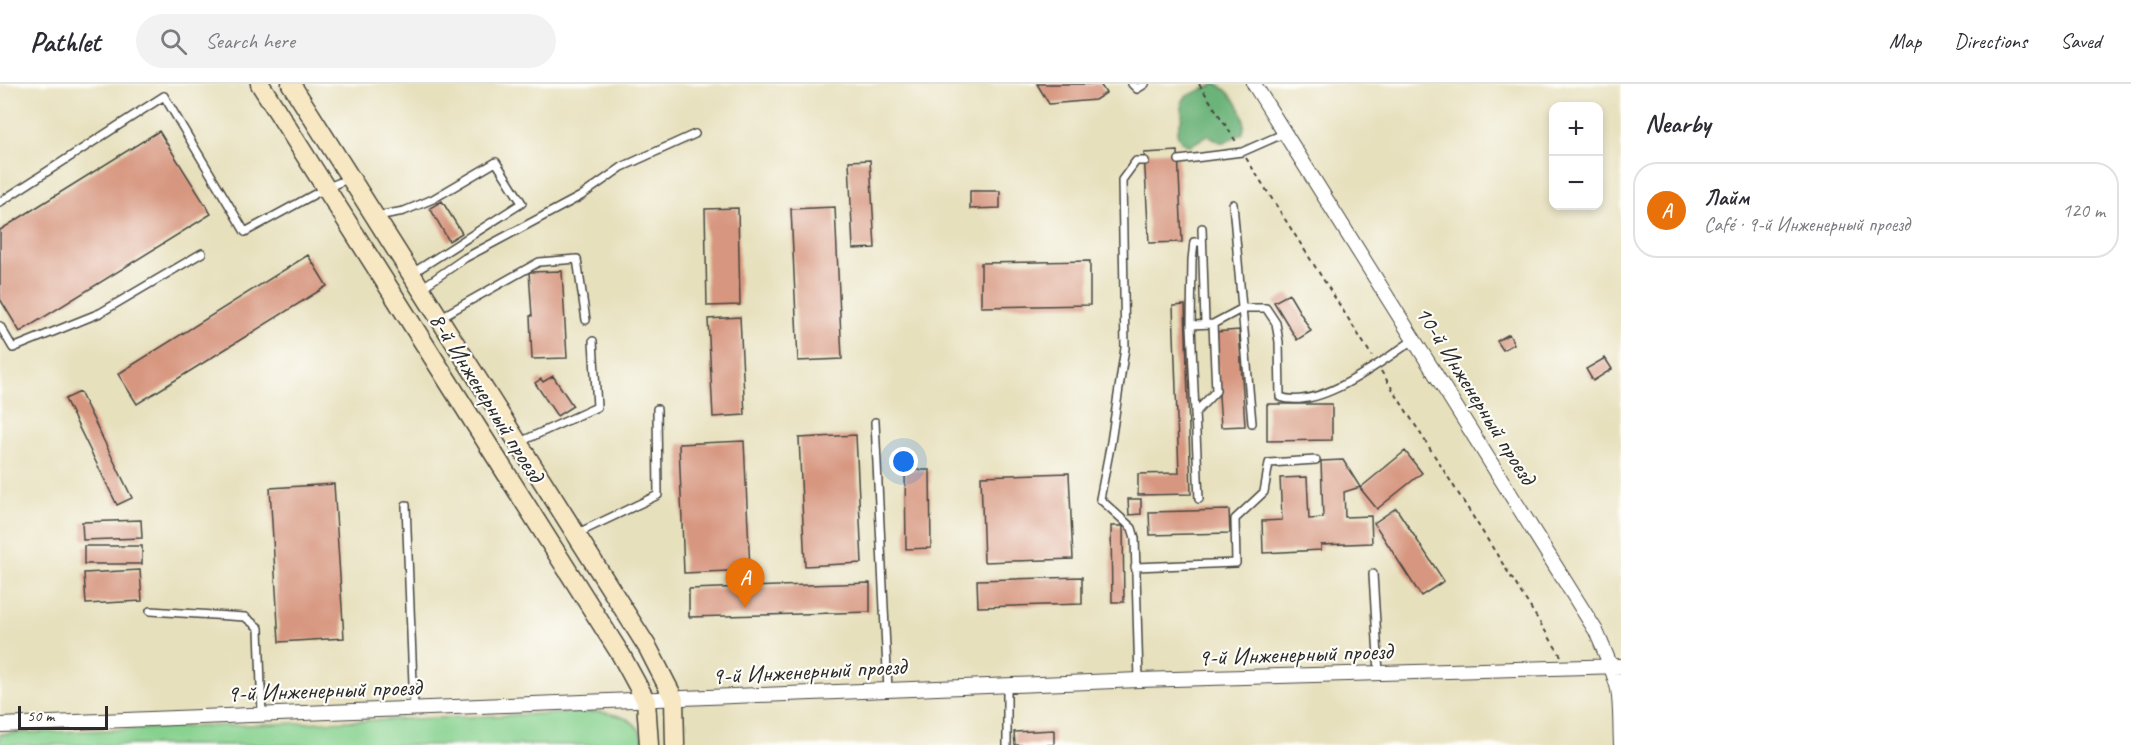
<!DOCTYPE html>
<html lang="en">
<head>
<meta charset="utf-8">
<style>
	:root { --surface:#fff; --page:#f2f2f3; --text:#2b2b33; --muted:#7c7c81; --line:#e1e1e2; --accent:#b45309 }
	body { margin:0; font-family:Caveat,sans-serif; background:var(--page); color:var(--text) }
	.controls { position:absolute; right:18px; top:18px; display:grid; overflow:hidden; border-radius:12px; box-shadow:0 3px 9px #0003 }
	.controls button { width:54px; height:54px; display:grid; place-items:center; padding:0; border:0; border-bottom:2px solid var(--line); background:var(--surface); color:var(--text); font:30px sans-serif }
	.scale { position:absolute; left:18px; bottom:15px; width:90px; box-sizing:border-box; padding-left:6px; border:3px solid #2b2b2b; border-top:0; font-size:16px; line-height:21px; white-space:nowrap; color:#2b2b2b; -webkit-text-stroke:4px #fdfcf7; paint-order:stroke }
	.you { position:absolute; left:904px; top:378px; width:21px; height:21px; margin:-15px; border:4px solid #fff; border-radius:50%; background:#1a73e8; box-shadow:0 0 0 9px #1a73e833 }
	.badge { display:grid; place-items:center; width:39px; height:39px; border-radius:50%; background:var(--accent); color:#fff; font-size:20px; font-weight:700 }
	.pin { position:absolute; translate:-50% -50px; filter:drop-shadow(0 2px 3px #0008) }
	.pin::after { content:''; position:absolute; top:32px; width:21px; height:18px; background:inherit; clip-path:polygon(0 0,100% 0,50% 100%) }
	.list { margin:0; padding:0; list-style:none }
	h2 { display:flex; justify-content:space-between; align-items:center; height:78px; margin:0; padding:0 24px; font-size:26px }
	h2 small { font-size:20px; font-weight:400; color:var(--muted) }
	.list li { display:grid; grid-template-columns:39px 1fr auto; gap:18px; align-items:center; box-sizing:border-box; height:96px; margin:0 12px 12px; padding:0 12px; border:2px solid var(--line); border-radius:24px }
	.list b { display:block; font-size:22px; white-space:nowrap }
	.list p { margin:0; font-size:20px; white-space:nowrap; color:var(--muted) }
	.list em { font-size:20px; font-style:normal; color:var(--muted) }
	.icon { flex:none; width:33px; height:33px; fill:none; stroke:currentColor; stroke-width:2; stroke-linecap:round; stroke-linejoin:round }
	.map { position:relative; flex:none; width:1621px; height:661px; overflow:hidden }
	header { display:flex; align-items:center; gap:36px; box-sizing:border-box; height:84px; padding:0 30px; background:var(--surface); border-bottom:2px solid var(--line) }
	header strong { font-size:28px }
	nav { display:flex; gap:33px; margin-inline-start:auto; font-size:21px }
	.search { width:420px; height:54px; background:var(--page); display:flex; align-items:center; gap:15px; box-sizing:border-box; padding:0 21px; border-radius:33px; color:var(--muted); font-size:22px }
	main { display:flex }
	aside { flex:1; background:var(--surface) }
	.map>svg:first-child { display:block }
	.green { fill:#86d18e; stroke:#587e5c; stroke-width:1.5 }
	.forest { fill:#6cb379; stroke:#4c6f52; stroke-width:1.5 }
	.building { fill:#d7967f }
	.lines { fill:none; stroke-linecap:round; stroke-linejoin:round }
	.lane-casing { stroke:#474641; stroke-width:10 }
	.street-casing { stroke:#474641; stroke-width:16 }
	.secondary-casing { stroke:#474641; stroke-width:21 }
	.path { stroke:#474641; stroke-width:2; stroke-dasharray:4.5 4.5; stroke-linecap:butt }
	.lane { stroke:#fff; stroke-width:7 }
	.street { stroke:#fff; stroke-width:14 }
	.secondary { stroke:#f7e8c3; stroke-width:18 }
	.labels { text-anchor:middle; dominant-baseline:central; stroke-width:4.5; stroke-linejoin:round; paint-order:stroke }
	.street-label { font-size:24px; fill:#2b2b2b; stroke:#fdfcf7 }
</style>
</head>
<body>
<header>
<strong>Pathlet</strong>
<div class="search"><svg class="icon" aria-label="search" viewBox="0 0 24 24"><circle cx="10" cy="10" r="6"/><path d="M15 15l6 6"/></svg>Search here</div>
<nav><a>Map</a><a>Directions</a><a>Saved</a></nav>
</header>
<main>
<div class="map">
<svg width="1621" height="661" viewBox="0 0 1621 661">
	<rect width="100%" height="100%" fill="#fdfcf7"/>
	<filter id="ink" filterUnits="userSpaceOnUse"><feTurbulence type="fractalNoise" baseFrequency=".0167" numOctaves="2"/><feDisplacementMap in="SourceGraphic" scale="12" xChannelSelector="R" yChannelSelector="G"/><feConvolveMatrix kernelMatrix="1 2 1 2 8 2 1 2 1" color-interpolation-filters="sRGB"/></filter>
	<filter id="wash" filterUnits="userSpaceOnUse"><feTurbulence type="fractalNoise" baseFrequency=".008" numOctaves="4" result="noise"/><feDisplacementMap in="SourceGraphic" scale="24" xChannelSelector="R" yChannelSelector="G"/><feGaussianBlur stdDeviation="1.35" result="paint"/><feColorMatrix in="noise" values="0 0 0 0 0 0 0 0 0 0 0 0 0 0 0 0 0 1.4 0 .05"/><feComposite in="paint" operator="in"/></filter>
	<g filter="url(#wash)">
		<rect width="100%" height="100%" fill="#e7e0bd"/>
		<path class="green" d="M600,628C622,631 641,636 644,661H0V650Z"/>
		<path class="forest" d="M1216,0C1232,7 1250,32 1242,50L1222,59L1208,51L1190,62L1181,58L1177,49L1182,33V18L1186,12Z"/>
		<g id="blocks">
			<path class="building" d="M1037,0H1100L1106,9L1095,16L1049,20Z
				M159,47L211,130L20,248L0,215V146Z
				M1178,67L1182,158L1149,159L1144,69Z
				M870,76L875,164L853,165L849,77Z
				M970,107H1000V124L970,125Z
				M442,117L462,149L449,157L430,124Z
				M835,123L842,275L798,277L791,125Z
				M738,124L740,221L707,222L705,125Z
				M308,171L327,202L137,320L118,290Z
				M1090,177V221L981,223V179Z
				M562,187L567,274L532,275L530,232H532L529,188Z
				M1289,210L1311,247L1297,256L1274,218Z
				M1185,221L1191,410L1138,411V390L1179,389L1173,222Z
				M740,233L745,331L713,333L708,235Z
				M1239,246L1245,342L1221,343L1215,248Z
				M1509,250L1514,260L1503,266L1497,257Z
				M1605,274L1612,285L1593,297L1586,285Z
				M553,292L573,322L557,332L535,299L541,295L543,298Z
				M80,308L132,414L117,421L65,315Z
				M1267,320H1332V356L1267,357Z
				M856,351L862,479L805,482L799,354Z
				M744,357L750,486L684,489L679,360Z
				M1405,367L1422,389L1377,425L1360,404Z
				M1343,376L1360,403L1344,408L1345,433L1371,432L1372,459L1321,461V466L1263,469L1262,437L1282,436L1280,394L1307,393L1309,435L1323,434L1321,377Z
				M905,386H930L931,464L906,465Z
				M1069,389L1073,475L984,478L981,392Z
				M334,400L344,554L279,558L270,404Z
				M1128,415H1141V430L1129,431Z
				M1396,424L1444,497L1421,512L1374,439Z
				M1229,426L1230,449L1150,451L1149,428Z
				M141,436L142,454L83,456L82,438Z
				M1111,442H1123L1124,518H1112Z
				M84,462H142V480H84Z
				M140,486L142,517L86,520L84,489Z
				M1082,493V520L978,523L977,496Z
				M870,499V528L689,533V505Z
				M1054,646V661H1015L1014,648Z"/>
		</g>
	</g>
	<g filter="url(#ink)">
		<use href="#blocks" fill-opacity="0" stroke="#474641" stroke-width="1.5"/>
		<g class="lines">
			<defs>
				<path id="lane" d="M1132,0L1137,5L1145,0
					M1179,76L1242,68L1285,49
					M0,118L164,12L245,148L326,104L350,94
					M1233,120L1252,339
					M377,132L404,127L433,115L496,78L522,119L411,190
					M1202,144L1205,239
					M423,203L465,174L581,112L622,83L695,50
					M441,233L539,178L577,175L586,236
					M1191,241L1213,240L1243,224H1266L1276,239L1279,258L1280,313C1320,327 1383,276 1415,255
					M0,242L13,264L100,229L202,169
					M1195,329L1216,307L1213,240
					M875,338L888,606
					M520,358L597,323L593,257
					M1199,415L1191,241L1192,176L1194,158H1202
					M406,421L414,625
					M576,450L658,411L657,325
					M1135,483L1236,479L1235,435L1264,408L1269,379L1316,376
					M1373,490L1379,589
					M150,527L245,533L259,544L262,631
					M1139,596L1135,454L1132,444L1100,415L1111,358L1125,264L1122,96L1136,77H1145
					M1007,661V602"/>
				<path id="street" d="M1254,0L1596,547C1604,566 1613,585 1618,605C1621,623 1620,642 1621,661
					M0,641L1139,596L1621,582"/>
				<path id="secondary" d="M260,0L621,571L646,617L649,661
					M291,0L648,564L674,615L675,661"/>
			</defs>
			<use href="#lane" class="lane-casing"/>
			<use href="#street" class="street-casing"/>
			<use href="#secondary" class="secondary-casing"/>
			<path class="path" d="M1199,0L1237,59
				M1246,74L1372,272
				M1381,287L1561,572"/>
			<use href="#lane" class="lane"/>
			<use href="#street" class="street"/>
			<use href="#secondary" class="secondary"/>
		</g>
	</g>
	<g class="labels">
		<g class="street-label">
			<text transform="translate(1476 311) rotate(58)">10-й Инженерный проезд</text>
			<text transform="translate(487 313) rotate(58)">8-й Инженерный проезд</text>
			<text transform="translate(1295 570) rotate(-2)">9-й Инженерный проезд</text>
			<text transform="translate(809 587) rotate(-3)">9-й Инженерный проезд</text>
			<text transform="translate(324 606) rotate(-2)">9-й Инженерный проезд</text>
		</g>
	</g>
</svg>
<div class="controls">
<button>+</button>
<button>−</button>
</div>
<div class="scale">50 m</div>
<div class="you"></div>
<div class="pin badge" style="left:745px;top:524px;background:#e8710a">A</div>
</div>
<aside>
<h2>Nearby<small></small></h2>
<ul class="list">
<li><span class="badge" style="background:#e8710a">A</span><div><b>Лайм</b><p>Café · 9-й Инженерный проезд</p></div><em>120 m</em></li>
</ul>
</aside>
</main>
</body>
</html>
